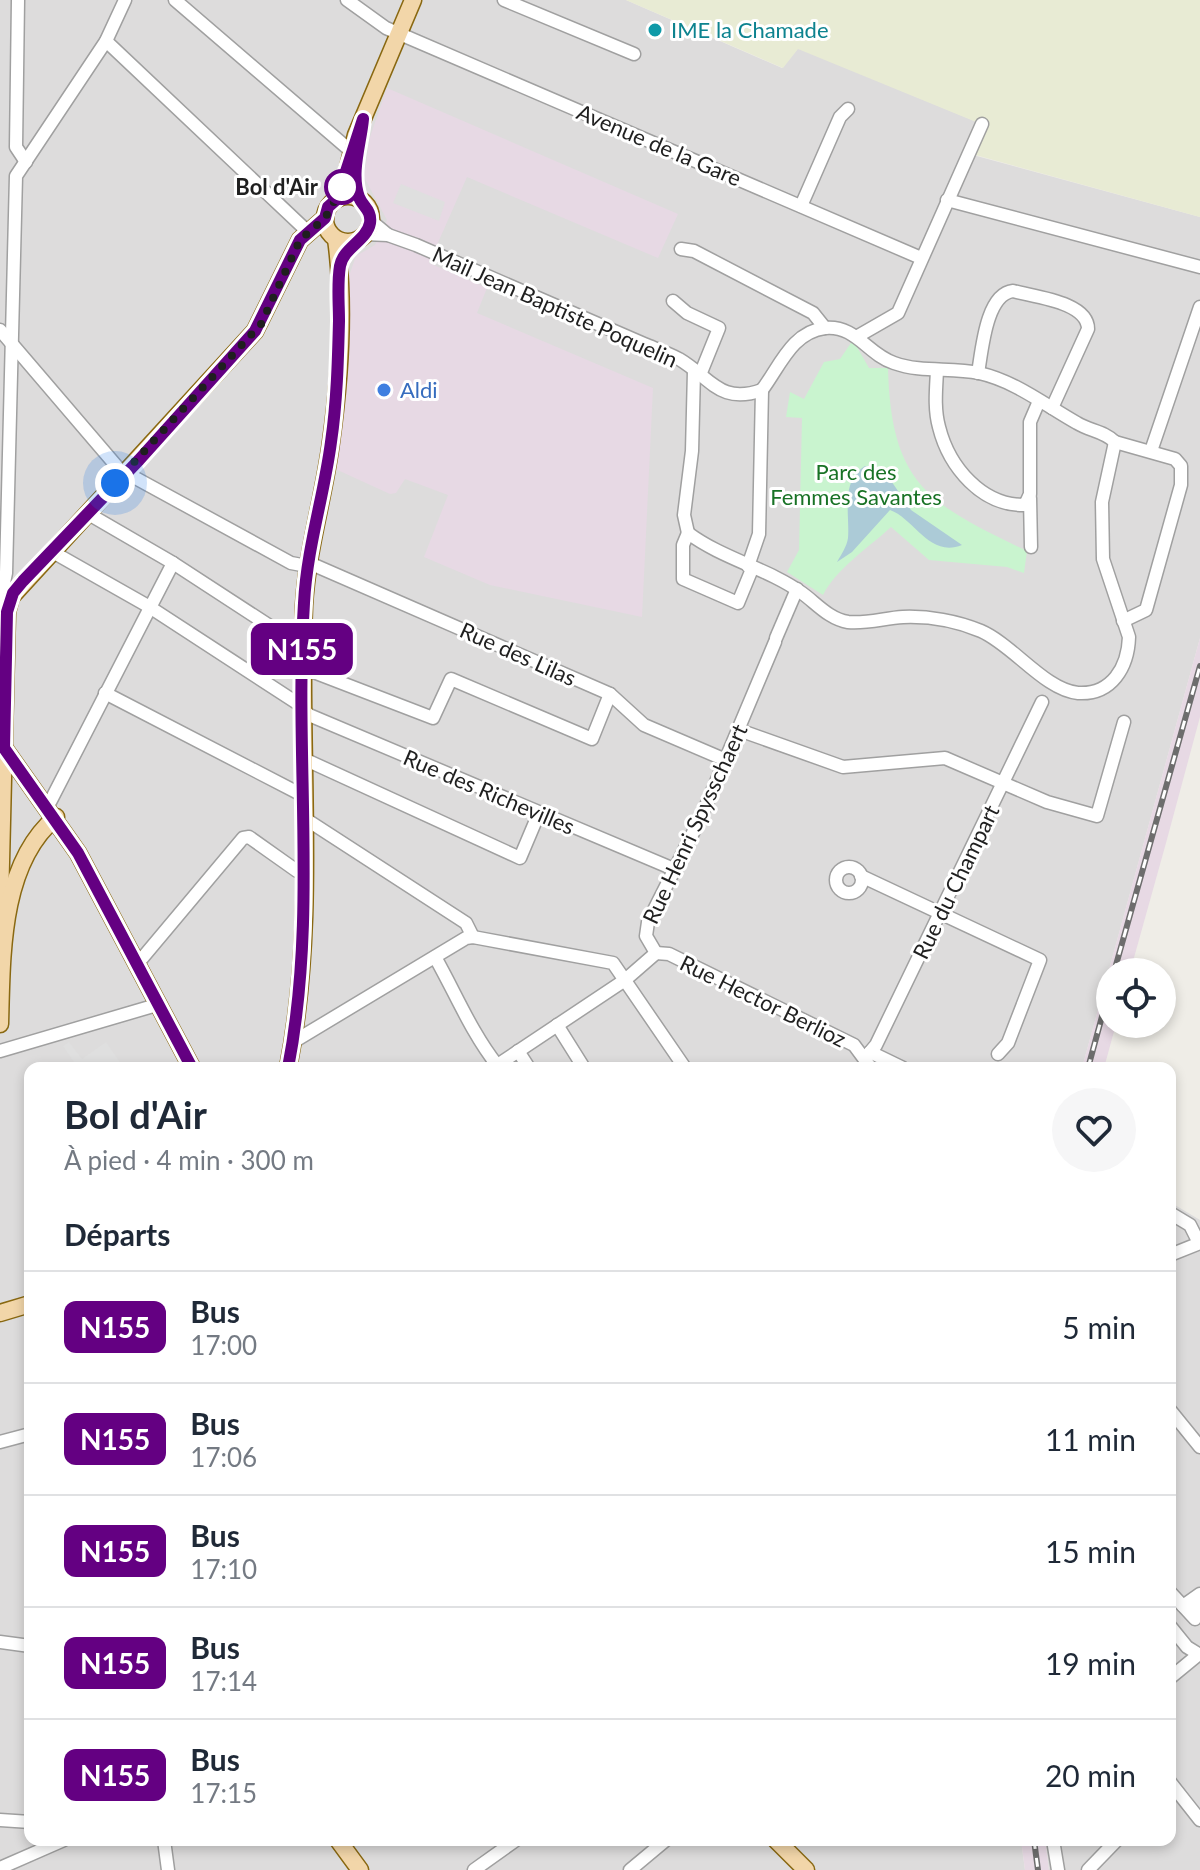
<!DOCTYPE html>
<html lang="fr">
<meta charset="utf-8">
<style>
body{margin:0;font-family:Lato,sans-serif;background:#f6f6f7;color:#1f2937;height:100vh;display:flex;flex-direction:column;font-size:30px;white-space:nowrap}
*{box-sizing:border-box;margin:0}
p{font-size:26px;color:#747a83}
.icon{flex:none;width:44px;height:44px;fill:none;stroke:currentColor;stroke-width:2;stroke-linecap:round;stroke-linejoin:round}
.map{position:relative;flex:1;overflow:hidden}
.panel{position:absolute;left:24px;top:1062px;width:1152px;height:784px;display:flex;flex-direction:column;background:#fff;border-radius:16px;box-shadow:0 4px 12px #0003}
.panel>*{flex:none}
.badge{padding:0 16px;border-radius:12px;font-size:28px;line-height:52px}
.buttons{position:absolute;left:1096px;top:958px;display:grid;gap:16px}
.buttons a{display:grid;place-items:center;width:80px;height:80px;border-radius:50%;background:#fff;box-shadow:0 4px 12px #0003;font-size:40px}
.you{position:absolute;width:40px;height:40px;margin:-20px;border:6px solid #fff;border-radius:50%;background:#1a73e8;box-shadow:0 0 0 12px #1a73e833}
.map>.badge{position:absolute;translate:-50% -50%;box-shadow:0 0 0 4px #fff}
h2{padding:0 40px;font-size:30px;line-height:72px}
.round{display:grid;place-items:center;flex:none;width:84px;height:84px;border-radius:42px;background:#f6f6f7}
.headline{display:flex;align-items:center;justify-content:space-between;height:136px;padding:0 40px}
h1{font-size:38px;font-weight:700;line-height:60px}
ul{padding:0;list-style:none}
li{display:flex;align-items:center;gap:24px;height:112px;padding:0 40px;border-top:2px solid #e0e1e3}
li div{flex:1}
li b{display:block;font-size:30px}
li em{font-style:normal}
li .badge{min-width:88px;font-weight:700;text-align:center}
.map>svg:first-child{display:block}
.residential{fill:#dddcdc}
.industrial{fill:#e7d9e4}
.farmland{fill:#e8ebd4}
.park{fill:#c9f4cf}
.parking{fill:#dfdfdf}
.water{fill:#accbd7}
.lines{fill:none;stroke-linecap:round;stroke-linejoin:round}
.minor-casing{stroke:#a0a0a0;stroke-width:15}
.major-casing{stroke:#896811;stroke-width:19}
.minor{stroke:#fff;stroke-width:12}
.major{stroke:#f2d6a9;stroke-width:16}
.rail-casing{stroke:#6d6d6d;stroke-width:6}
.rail{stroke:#fff;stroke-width:3;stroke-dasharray:9;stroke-linecap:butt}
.line-casing{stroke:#fff;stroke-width:18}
.line{stroke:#640082;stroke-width:12}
.walk{stroke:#1f1f1f;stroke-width:8;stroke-dasharray:0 14.4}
.culture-dot{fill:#0f9aa8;stroke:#fff;stroke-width:3}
.stop-dot{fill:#fff;stroke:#640082;stroke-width:4}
.shop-dot{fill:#3f7fe0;stroke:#fff;stroke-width:3}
.labels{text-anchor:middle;stroke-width:6;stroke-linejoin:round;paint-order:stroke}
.culture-label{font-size:22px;fill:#0d838f;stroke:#fff;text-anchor:start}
.street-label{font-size:22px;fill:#1f1f1f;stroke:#fff}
.stop-label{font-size:22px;font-weight:bold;fill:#1f1f1f;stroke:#fff;text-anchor:end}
.shop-label{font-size:22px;fill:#366cbe;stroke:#fff;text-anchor:start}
.park-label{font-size:22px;fill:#187225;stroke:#fff}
</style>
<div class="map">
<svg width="1200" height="1870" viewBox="0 0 1200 1870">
<rect width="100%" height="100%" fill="#efede7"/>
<g class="residential">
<polygon points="0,0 626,0 782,68 798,48 982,124 973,155 1200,217 1200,638 1082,1068 30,1068 30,1840 1021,1840 1025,1870 0,1870"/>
<polygon points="1170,1202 1200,1220 1200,1870 1049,1870 1045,1840 1170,1840"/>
</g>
<g class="industrial">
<polygon points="387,88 678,214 658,258 467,177 429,263 487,288 477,313 653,388 642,617 490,585 424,557 448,495 405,479 396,493 390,494 331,467 346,379 349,276 356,256 375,245 387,220 364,177 370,137"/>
<polygon points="1200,638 1200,717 1166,843 1130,972 1110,972 1110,1024 1116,1024 1104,1068 1082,1068"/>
<polygon points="1021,1840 1045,1840 1049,1870 1025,1870"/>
</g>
<polygon class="farmland" points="626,0 1200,0 1200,217 972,154 981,124 798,49 783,68"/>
<path class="park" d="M853,340L869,368H888C891,485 929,504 1027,551L1024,573L1007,567L929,560L891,527C867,549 837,568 823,595L787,572L799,550L802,418L786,417L790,392L804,399L824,362L840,359Z"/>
<g class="parking">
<polygon points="401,184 445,202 439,221 393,203"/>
<polygon points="69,1042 82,1059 106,1042 124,1068 78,1068 63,1046"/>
</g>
<path class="water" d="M865,466L883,469L911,510L962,545C929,558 915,519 890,510L852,552L837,562C841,555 847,546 848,538C850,515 840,481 865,466Z"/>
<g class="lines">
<defs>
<g id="minor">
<polyline points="18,0 16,147 26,162"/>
<polyline points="175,0 352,152"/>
<polyline points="347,0 386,28 921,258"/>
<polyline points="504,0 634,54"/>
<polyline points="106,41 307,231"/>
<polyline points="947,200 1200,267"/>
<polyline points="801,206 840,117 848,109"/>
<polyline points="370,220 388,235"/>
<path d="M364,234L388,235L416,245L644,344C656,349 668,353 679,359C711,378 720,405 762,390"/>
<polyline points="681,249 694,251 813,313 825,328"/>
<polyline points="673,301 687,313 719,328 700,375"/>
<polyline points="0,330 119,469 291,563 307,566"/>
<polyline points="858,336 898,313 982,124"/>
<path d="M937,371C936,390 934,409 939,427C949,467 982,506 1025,505L1030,494V422L1039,401"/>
<path d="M978,373C982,350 986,294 1013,291C1035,297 1088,302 1088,329L1052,408"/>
<path d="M762,390C780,366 792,332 825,328C856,325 867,354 894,363C922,373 951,367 979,373C1015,381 1045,405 1077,423C1090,431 1104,431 1115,442"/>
<polyline points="1115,442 1175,459 1181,466 1181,485 1146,610 1123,621"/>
<polyline points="1151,451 1200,307"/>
<polyline points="1030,498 1031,547"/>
<polyline points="87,513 173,563 302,647"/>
<path d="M688,533C723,559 767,568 802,593C816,603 829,619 848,622C866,624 885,618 903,617C928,616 957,621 981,631C1013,645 1045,690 1078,693C1112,695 1128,667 1129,637L1103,559L1102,502L1115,442"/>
<polyline points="688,533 684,515 692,451 694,371"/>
<polyline points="688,533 683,545 683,579 738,603 752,569"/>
<polyline points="51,551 148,606 297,703 309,715 676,870"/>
<polyline points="307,562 610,694 644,725 721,758"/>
<polyline points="748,566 759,534 762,390"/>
<polyline points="0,602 6,573 16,176 106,41 125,0"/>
<polyline points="776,638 797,589"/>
<polyline points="303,668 433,718 451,679 592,739 610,694"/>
<polyline points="105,693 304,796"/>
<polyline points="739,730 843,767 945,758 1047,802 1097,816 1124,722"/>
<polyline points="304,759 520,858 539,813"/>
<polyline points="48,806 173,563"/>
<polyline points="304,818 466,923 473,937"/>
<circle cx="849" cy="880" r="13"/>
<polyline points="861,876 1040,960 1008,1043 998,1054"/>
<polyline points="473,937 613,963 685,1068"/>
<polyline points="656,953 646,936 648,922 703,813 775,642"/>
<polyline points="656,953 669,954 854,1045 871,1068"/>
<path d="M435,957C456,994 471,1032 497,1065"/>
<polyline points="139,962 243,838 249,837 297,871 305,870"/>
<polyline points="557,1025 584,1068"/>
<polyline points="293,1042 466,938 473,937"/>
<polyline points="0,1051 160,1004"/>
<polyline points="518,1051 529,1068"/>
<polyline points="870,1052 903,1068"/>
<polyline points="865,1058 876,1045 1042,702"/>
<polyline points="493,1068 625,980 656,953"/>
<polyline points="1170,1213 1190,1225 1199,1243"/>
<polyline points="1170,1255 1200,1243"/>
<polyline points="1170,1410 1200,1447"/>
<polyline points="0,1442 30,1434"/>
<polyline points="1170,1592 1183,1606"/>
<polyline points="1200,1594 1183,1606 1195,1619 1200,1602"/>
<polyline points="1170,1626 1187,1647 1200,1655"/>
<polyline points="0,1642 30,1646"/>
<polyline points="1170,1678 1199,1654"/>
<polyline points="1170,1782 1200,1820"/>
<polyline points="0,1820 30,1822"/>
<polyline points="164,1840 168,1870"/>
<polyline points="1053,1840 1058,1870"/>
<polyline points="0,1868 64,1840"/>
<polyline points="474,1870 516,1840"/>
<polyline points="630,1870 666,1840"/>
<polyline points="1088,1870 1117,1840"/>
</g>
<g id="major">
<circle cx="348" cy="219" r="23"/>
<polyline points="337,199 345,180 356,135 413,0"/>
<polyline points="4,748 78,853 192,1068"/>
<polyline points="0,904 7,612 11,597 255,331 300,240 325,218"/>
<path d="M0,1024C2,955 0,864 56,817"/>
<path d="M288,1068C318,916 298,759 304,606C307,550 324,497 331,442C340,377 345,304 336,239"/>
<polyline points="0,1313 30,1304"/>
<polyline points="338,1840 360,1870"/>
<polyline points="776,1840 806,1870"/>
</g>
</defs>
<use href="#minor" class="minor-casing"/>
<use href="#major" class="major-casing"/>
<use href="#minor" class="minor"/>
<use href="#major" class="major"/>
<defs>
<g id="rail">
<polyline points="1114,972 1200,666"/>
<polyline points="1088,1068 1110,987"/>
<polyline points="1034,1840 1038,1870"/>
</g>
</defs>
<use href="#rail" class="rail-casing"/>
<use href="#rail" class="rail"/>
</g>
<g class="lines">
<defs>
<path id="line" d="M192,1068L78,853L4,748L7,612L13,593L23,581L139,460L255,331L300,240L325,218L328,207L337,199L363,119C361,143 350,173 359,197C362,206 372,210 370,223C367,240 343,248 340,266C337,284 339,303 339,321C338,361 337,401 331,442C324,496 307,547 304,603C294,757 318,914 288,1068"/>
</defs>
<use href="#line" class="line-casing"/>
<use href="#line" class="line"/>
<polyline class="walk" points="115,483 261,324 300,240 325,218 342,187"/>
</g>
<circle class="culture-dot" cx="655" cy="30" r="8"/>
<circle class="stop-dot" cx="342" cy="187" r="16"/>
<circle class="shop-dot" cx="384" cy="390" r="8"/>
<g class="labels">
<g class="culture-label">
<text x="671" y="38">IME la Chamade</text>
</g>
<g class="street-label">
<text transform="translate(659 145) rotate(23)" y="8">Avenue de la Gare</text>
<text transform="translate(555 307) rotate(24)" y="8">Mail Jean Baptiste Poquelin</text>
<text transform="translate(518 654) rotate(24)" y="8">Rue des Lilas</text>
<text transform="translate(489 792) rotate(23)" y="8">Rue des Richevilles</text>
<text transform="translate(695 824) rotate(-65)" y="8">Rue Henri Spysschaert</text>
<text transform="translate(956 882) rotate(-64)" y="8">Rue du Champart</text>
<text transform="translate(763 1001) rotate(26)" y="8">Rue Hector Berlioz</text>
</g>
<g class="stop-label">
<text x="318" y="195">Bol d'Air</text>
</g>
<g class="shop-label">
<text x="400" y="398">Aldi</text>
</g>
<g class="park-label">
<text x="856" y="480">Parc des<tspan x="856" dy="25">Femmes Savantes</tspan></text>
</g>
</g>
</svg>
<div class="buttons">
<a><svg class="icon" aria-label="locate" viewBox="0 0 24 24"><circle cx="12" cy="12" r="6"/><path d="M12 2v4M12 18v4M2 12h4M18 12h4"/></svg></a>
</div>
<div class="you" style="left:115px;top:483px"></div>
<b class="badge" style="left:302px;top:649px;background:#640082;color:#fff">N155</b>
<section class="panel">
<div class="headline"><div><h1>Bol d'Air</h1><p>À pied · 4 min · 300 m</p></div><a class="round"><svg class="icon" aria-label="heart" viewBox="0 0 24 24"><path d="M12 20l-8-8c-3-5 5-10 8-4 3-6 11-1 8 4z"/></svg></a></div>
<h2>Départs</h2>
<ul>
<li><span class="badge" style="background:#640082;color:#fff">N155</span><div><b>Bus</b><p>17:00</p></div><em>5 min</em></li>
<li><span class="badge" style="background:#640082;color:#fff">N155</span><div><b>Bus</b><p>17:06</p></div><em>11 min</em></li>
<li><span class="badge" style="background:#640082;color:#fff">N155</span><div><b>Bus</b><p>17:10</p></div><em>15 min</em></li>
<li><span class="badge" style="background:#640082;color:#fff">N155</span><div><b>Bus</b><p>17:14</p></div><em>19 min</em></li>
<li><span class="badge" style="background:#640082;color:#fff">N155</span><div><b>Bus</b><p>17:15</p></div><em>20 min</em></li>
</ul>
</section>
</div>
